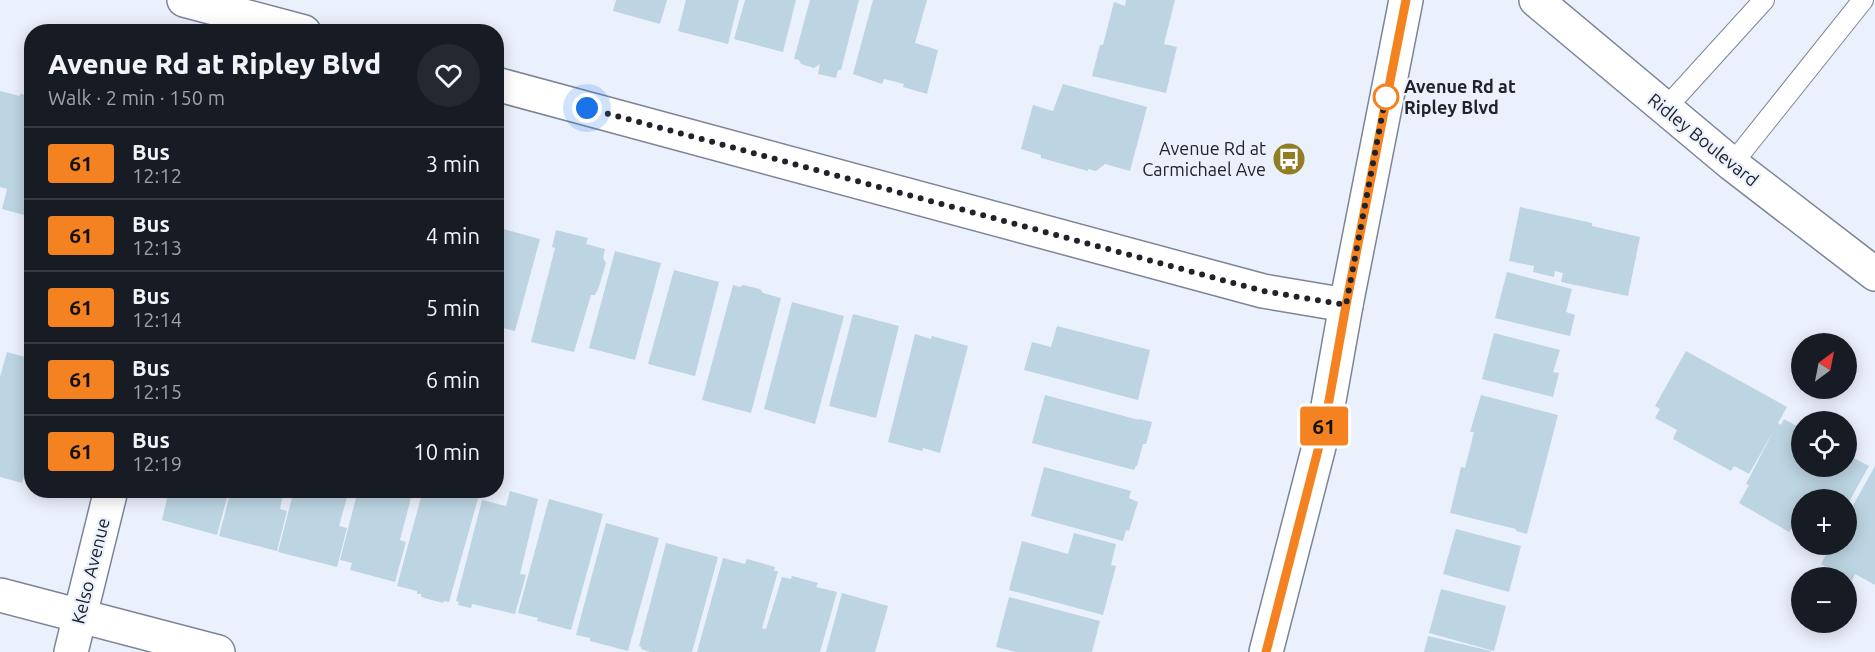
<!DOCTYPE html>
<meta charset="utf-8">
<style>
body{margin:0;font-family:Ubuntu,sans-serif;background:#242831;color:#f1f3f6;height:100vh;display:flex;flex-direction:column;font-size:22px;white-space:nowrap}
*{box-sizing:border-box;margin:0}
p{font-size:20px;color:#9ea1a6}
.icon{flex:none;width:33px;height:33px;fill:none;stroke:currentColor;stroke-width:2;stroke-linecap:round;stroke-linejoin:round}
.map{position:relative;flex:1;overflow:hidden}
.drawer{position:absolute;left:24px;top:24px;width:480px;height:474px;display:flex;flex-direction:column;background:#171b24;border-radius:24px;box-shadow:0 3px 15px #0003}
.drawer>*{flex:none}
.badge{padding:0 12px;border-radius:4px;font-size:21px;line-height:39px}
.needle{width:39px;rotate:32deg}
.controls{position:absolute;left:1791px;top:333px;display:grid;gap:12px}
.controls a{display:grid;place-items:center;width:66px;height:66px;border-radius:50%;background:#171b24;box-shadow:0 3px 15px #0003;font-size:30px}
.you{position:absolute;width:30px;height:30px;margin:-15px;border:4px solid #fff;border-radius:50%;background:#1a73e8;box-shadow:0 0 0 9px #1a73e833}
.map>.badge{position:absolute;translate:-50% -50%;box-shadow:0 0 0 3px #fff}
.round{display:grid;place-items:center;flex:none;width:63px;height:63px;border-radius:32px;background:#242831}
.head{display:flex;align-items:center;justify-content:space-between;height:102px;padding:0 24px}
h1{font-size:28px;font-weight:800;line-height:45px}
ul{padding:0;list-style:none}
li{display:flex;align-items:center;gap:18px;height:72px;padding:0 24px;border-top:2px solid #363941}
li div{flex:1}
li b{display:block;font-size:22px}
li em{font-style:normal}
li .badge{min-width:66px;font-weight:700;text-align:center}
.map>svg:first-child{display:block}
.building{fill:#bdd4e2}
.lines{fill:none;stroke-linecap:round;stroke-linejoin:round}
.lane-casing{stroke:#7d8498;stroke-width:22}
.street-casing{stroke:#7d8498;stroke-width:36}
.secondary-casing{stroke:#7d8498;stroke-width:36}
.lane{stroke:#fff;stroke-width:20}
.street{stroke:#fff;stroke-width:33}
.secondary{stroke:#fff;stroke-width:33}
.line-casing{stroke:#fff;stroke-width:14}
.line{stroke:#f58220;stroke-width:9}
.walk{stroke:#20232a;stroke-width:6;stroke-dasharray:0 10.8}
.stop-dot{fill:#fff;stroke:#f58220;stroke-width:3}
.labels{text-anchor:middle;stroke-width:4.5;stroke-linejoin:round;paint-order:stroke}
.stop-label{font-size:18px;font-weight:bold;fill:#20232a;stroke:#ebf0fd;text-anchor:start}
.street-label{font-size:18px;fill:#20232a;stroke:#ebf0fd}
.poi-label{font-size:18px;fill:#20232a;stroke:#ebf0fd;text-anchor:end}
</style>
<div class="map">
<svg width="1875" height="652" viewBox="0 0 1875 652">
<rect width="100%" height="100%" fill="#ebf0fd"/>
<g class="building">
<polygon points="616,0 667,0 660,24 613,11"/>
<polygon points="686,0 739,0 728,44 678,31"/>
<polygon points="745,0 796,0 783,52 734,39"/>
<polygon points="810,0 859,0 841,70 838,70 836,78 818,74 820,64 814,68 801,64 799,60 794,59"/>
<polygon points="873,0 927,0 915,43 938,50 927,94 903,87 904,84 884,79 882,84 853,74"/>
<polygon points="1126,0 1175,0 1164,44 1177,47 1166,93 1092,76 1100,45 1103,45 1114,2 1125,6"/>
<polygon points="1063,84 1147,107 1130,171 1105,164 1096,171 1088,169 1088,171 1041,158 1041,155 1021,149 1033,105 1053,111"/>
<polygon points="0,91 20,96 20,94 32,96 32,206 28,216 2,209 7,189 0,187"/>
<polygon points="1520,207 1592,223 1592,226 1640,237 1628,296 1561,282 1563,273 1555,271 1554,277 1533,272 1534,266 1509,261"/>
<polygon points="496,227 540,239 515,331 496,326"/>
<polygon points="556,230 588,238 586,244 605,249 603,258 606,263 599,287 595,295 591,295 574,352 531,342 555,248 552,247"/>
<polygon points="615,251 661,263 635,360 589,348"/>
<polygon points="674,270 719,282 695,376 648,364"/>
<polygon points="1507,272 1572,289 1566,312 1575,315 1570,336 1495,318"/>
<polygon points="733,285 740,287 743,285 760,289 763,293 781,298 751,413 702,400"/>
<polygon points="792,302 844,316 815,424 764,409"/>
<polygon points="853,314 899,326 876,418 829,406"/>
<polygon points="1057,326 1150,350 1138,400 1024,370 1032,342 1051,347"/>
<polygon points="1494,333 1560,350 1553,372 1559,373 1553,397 1482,379"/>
<polygon points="915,334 931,339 932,336 968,346 940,453 923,448 922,451 888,442"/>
<polygon points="1686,351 1787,407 1778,423 1781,425 1784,419 1802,429 1802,466 1846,466 1846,454 1869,466 1846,507 1846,500 1835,500 1823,493 1820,500 1809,497 1807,500 1802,500 1802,510 1789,532 1739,503 1749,485 1746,484 1774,430 1749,474 1734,466 1731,471 1673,439 1677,430 1655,418 1660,409 1655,406"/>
<polygon points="7,352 32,359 32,450 22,483 0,477 0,377"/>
<polygon points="1045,395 1139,420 1139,419 1152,422 1146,444 1143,444 1137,466 1136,466 1134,470 1032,443"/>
<polygon points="1481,395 1558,415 1527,534 1516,531 1516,529 1450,513 1461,467 1465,468 1474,432 1470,432"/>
<polygon points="1875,466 1875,585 1855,574 1852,581 1821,564 1832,544 1846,544 1846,518"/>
<polygon points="1044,467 1131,491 1129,498 1138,502 1129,531 1126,530 1123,541 1031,516"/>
<polygon points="169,490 229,490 217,535 162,520"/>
<polygon points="231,490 284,490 280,509 287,511 277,551 219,536"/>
<polygon points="294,490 349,490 339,526 347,528 337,567 278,552"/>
<polygon points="358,490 413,490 400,540 406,542 395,582 350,570 352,563 340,560"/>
<polygon points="423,490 462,490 479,495 449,602 444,601 443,603 421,597 421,594 417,594 417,591 397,586"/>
<polygon points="510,491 538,499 520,574 526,575 515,614 472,604 471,608 458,605 459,602 456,601 482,500 506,506"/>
<polygon points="549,499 603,514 571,630 537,621 538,618 518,613"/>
<polygon points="606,523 659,538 628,651 590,641 590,638 576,635"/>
<polygon points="1456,529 1521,546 1509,592 1443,574"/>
<polygon points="1074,533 1116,544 1111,565 1116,566 1103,615 1009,590 1022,541 1068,554"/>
<polygon points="666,543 718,557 692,652 650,652 641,649 641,647 639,646"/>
<polygon points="723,558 745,564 747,559 775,567 774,571 778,571 762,628 766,629 763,639 782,577 791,579 792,576 818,583 816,587 837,592 820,652 697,652"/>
<polygon points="1441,589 1506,606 1494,651 1429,633"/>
<polygon points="842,593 888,606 875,652 826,652"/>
<polygon points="1009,597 1100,621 1092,652 1016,652 996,647"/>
<polygon points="1428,636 1491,651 1491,652 1424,652"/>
</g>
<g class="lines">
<defs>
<g id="lane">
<polyline points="1665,109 1764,0"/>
<polyline points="1732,164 1863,0"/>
</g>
<g id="street">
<polyline points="184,0 304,32"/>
<polyline points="1536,0 1732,164 1875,274"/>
<polyline points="496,84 1263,291 1346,305"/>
<polyline points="0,595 218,652"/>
<polyline points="71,652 111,490"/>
</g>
<polyline id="secondary" points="1266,652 1325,423 1346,305 1406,0"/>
</defs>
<use href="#lane" class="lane-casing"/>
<use href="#street" class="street-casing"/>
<use href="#secondary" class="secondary-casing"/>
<use href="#lane" class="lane"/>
<use href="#street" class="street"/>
<use href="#secondary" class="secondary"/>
</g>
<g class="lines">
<defs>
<polyline id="line" points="1266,652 1325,423 1346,305 1406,0"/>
</defs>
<use href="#line" class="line-casing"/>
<use href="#line" class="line"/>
<polyline class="walk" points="587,108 1263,291 1346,305 1386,95 1386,97"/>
</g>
<defs>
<symbol id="bus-disc" viewBox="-11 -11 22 22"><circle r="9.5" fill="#907d24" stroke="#ebf0fd"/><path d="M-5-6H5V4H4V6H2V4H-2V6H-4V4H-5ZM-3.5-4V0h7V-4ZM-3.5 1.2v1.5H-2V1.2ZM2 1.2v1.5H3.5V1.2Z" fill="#fff"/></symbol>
</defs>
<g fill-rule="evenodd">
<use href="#bus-disc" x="1270" y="140" width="38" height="38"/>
</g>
<circle class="stop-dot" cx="1386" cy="97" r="12"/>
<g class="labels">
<g class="stop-label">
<text x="1404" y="93">Avenue Rd at<tspan x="1404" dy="21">Ripley Blvd</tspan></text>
</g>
<g class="street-label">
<text transform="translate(1703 140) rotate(39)" y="6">Ridley Boulevard</text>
<text transform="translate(91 571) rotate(-76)" y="6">Kelso Avenue</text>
</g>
<g class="poi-label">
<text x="1266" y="155">Avenue Rd at<tspan x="1266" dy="21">Carmichael Ave</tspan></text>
</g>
</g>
</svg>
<div class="controls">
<a><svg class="needle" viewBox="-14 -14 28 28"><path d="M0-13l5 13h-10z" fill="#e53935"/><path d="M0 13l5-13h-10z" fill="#9ea1a6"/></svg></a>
<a><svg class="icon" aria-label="locate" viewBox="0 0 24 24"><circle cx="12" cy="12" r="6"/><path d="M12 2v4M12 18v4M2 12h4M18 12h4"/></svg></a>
<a>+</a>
<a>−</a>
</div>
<div class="you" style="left:587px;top:108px"></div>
<b class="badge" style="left:1324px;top:426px;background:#f58220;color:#111">61</b>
<section class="drawer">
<div class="head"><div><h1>Avenue Rd at Ripley Blvd</h1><p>Walk · 2 min · 150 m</p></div><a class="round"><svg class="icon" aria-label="heart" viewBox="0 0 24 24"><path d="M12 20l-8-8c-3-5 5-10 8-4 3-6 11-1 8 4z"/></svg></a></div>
<ul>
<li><span class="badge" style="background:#f58220;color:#111">61</span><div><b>Bus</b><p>12:12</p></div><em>3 min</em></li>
<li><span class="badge" style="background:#f58220;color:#111">61</span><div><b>Bus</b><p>12:13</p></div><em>4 min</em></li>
<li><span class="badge" style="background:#f58220;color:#111">61</span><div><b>Bus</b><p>12:14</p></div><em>5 min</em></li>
<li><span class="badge" style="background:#f58220;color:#111">61</span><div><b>Bus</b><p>12:15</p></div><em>6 min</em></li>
<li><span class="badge" style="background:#f58220;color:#111">61</span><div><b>Bus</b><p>12:19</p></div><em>10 min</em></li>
</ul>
</section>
</div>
